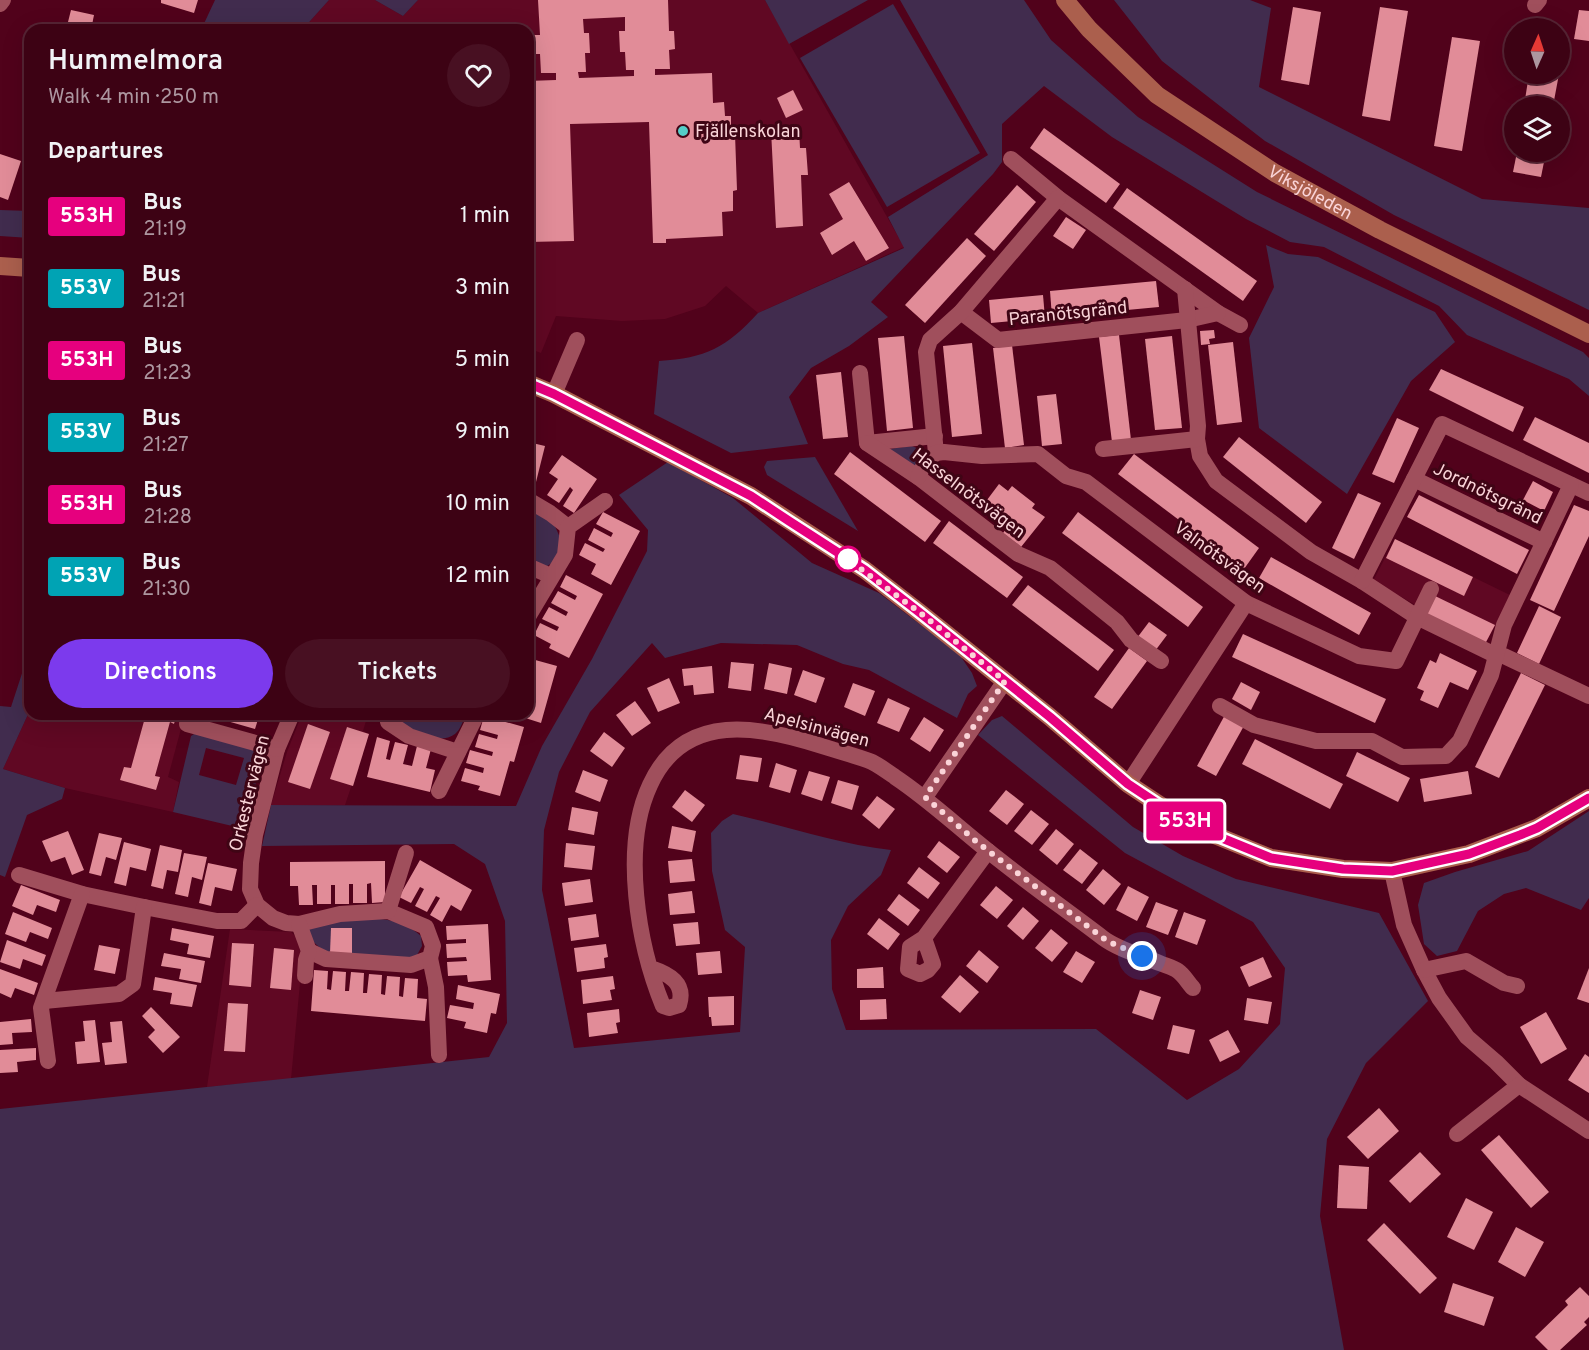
<!DOCTYPE html>
<meta charset="utf-8">
<style>
body{margin:0;font-family:Overpass,sans-serif;background:#481022;color:#f1f3f6;height:100vh;display:flex;flex-direction:column;font-size:22px;white-space:nowrap}
*{box-sizing:border-box;margin:0}
p{font-size:20px;color:#ad97a0}
.icon{flex:none;width:33px;height:33px;fill:none;stroke:currentColor;stroke-width:2;stroke-linecap:round;stroke-linejoin:round}
.map{position:relative;flex:1;overflow:hidden}
.side{position:absolute;left:24px;top:24px;width:510px;height:696px;display:flex;flex-direction:column;background:#3d0214;border-radius:18px;box-shadow:0 6px 24px #0002,0 0 0 2px #562434}
.side>*{flex:none}
.badge{padding:0 12px;border-radius:4px;font-size:21px;line-height:39px}
.needle{width:39px;rotate:3deg}
.controls{position:absolute;left:1504px;top:18px;display:grid;gap:12px}
.controls a{display:grid;place-items:center;width:66px;height:66px;border-radius:50%;background:#3d0214;box-shadow:0 6px 24px #0002,0 0 0 2px #562434;font-size:30px}
.you{position:absolute;width:30px;height:30px;margin:-15px;border:4px solid #fff;border-radius:50%;background:#1a73e8;box-shadow:0 0 0 9px #1a73e833}
.map>.badge{position:absolute;translate:-50% -50%;box-shadow:0 0 0 3px #fff}
h2{padding:0 24px;font-size:22px;line-height:54px}
.round{display:grid;place-items:center;flex:none;width:63px;height:63px;border-radius:32px;background:#481022}
.overview{display:flex;align-items:center;justify-content:space-between;height:102px;padding:0 24px}
h1{font-size:28px;font-weight:600;line-height:45px}
.cta{display:flex;gap:12px;margin-top:auto;padding:12px 24px}
.cta a{flex:1;height:69px;border-radius:36px;background:#7c3aed;color:#fff;font-size:24px;font-weight:600;line-height:69px;text-align:center}
.cta a+a{background:#481022;color:#f1f3f6}
ul{padding:0;list-style:none}
li{display:flex;align-items:center;gap:18px;height:72px;padding:0 24px}
li div{flex:1}
li b{display:block;font-size:22px}
li em{font-style:normal}
li .badge{min-width:66px;font-weight:700;text-align:center}
.map>svg:first-child{display:block}
.built{fill:#600823}
.green{fill:#412c4e;fill-rule:evenodd}
.building{fill:#e18c98;fill-rule:evenodd}
.lines{fill:none;stroke-linecap:round;stroke-linejoin:round}
.street{stroke:#a04f5c;stroke-width:16}
.secondary{stroke:#ab5f4d;stroke-width:18}
.line-casing{stroke:#fff;stroke-width:14}
.line{stroke:#e6007e;stroke-width:9}
.walk{stroke:#fad4d8;stroke-width:6;stroke-dasharray:0 10.8}
.poi-dot{fill:#54cdc8;stroke:#3f0515;stroke-width:2}
.stop-dot{fill:#fff;stroke:#e6007e;stroke-width:3}
.labels{text-anchor:middle;stroke-width:6;stroke-linejoin:round;paint-order:stroke}
.poi-label{font-size:18px;fill:#fad4d8;stroke:#3f0515;text-anchor:start}
.street-label{font-size:18px;fill:#fad4d8;stroke:#3f0515}
</style>
<div class="map">
<svg width="1589" height="1350" viewBox="0 0 1589 1350">
<rect width="100%" height="100%" fill="#51021b"/>
<g class="built">
<polygon points="329,0 375,0 403,16 418,0 765,0 904,247 758,313 726,286 705,306 665,319 622,321 556,316 541,353 528,348 528,30 302,30"/>
<polygon points="1395,539 1512,596 1485,644 1373,581"/>
<polygon points="30,710 30,714 140,714 146,716 131,768 124,767 121,780 156,790 160,777 155,776 170,722 175,724 177,714 185,714 168,777 179,782 173,812 65,788 3,769"/>
<polygon points="302,714 368,714 363,731 369,734 345,805 271,805 287,752"/>
<polygon points="230,929 291,932 299,940 303,951 291,1079 207,1087"/>
</g>
<g class="green">
<polygon points="215,0 329,0 302,30 201,30"/>
<polygon points="375,0 418,0 403,16"/>
<polygon points="765,0 868,0 789,44"/>
<path d="M900,0H1024L1051,40L1138,117L1257,192L1583,352L1589,358V396L1569,379L1467,335L1439,306L1324,247L1290,242L1246,219L1112,137L1044,86L1002,124V162L993,174L871,302L888,317L849,346L811,368L789,397L808,444L731,453L654,414L659,361C706,358 726,348 758,313L904,248L888,217L988,155Z"/>
<polygon points="1114,0 1250,0 1271,8 1259,87 1482,199 1589,208 1589,310 1394,215 1265,141 1162,61"/>
<polygon points="893,4 980,153 887,207 800,58"/>
<polygon points="0,210 30,211 30,238 0,236"/>
<polygon points="1266,245 1288,254 1318,257 1435,312 1455,342 1411,381 1347,494 1259,428 1249,338 1274,287"/>
<polygon points="912,446 921,450 924,456 914,470 889,449"/>
<polygon points="815,457 858,531 767,475 764,467 767,461"/>
<path d="M668,462L733,498L812,563L879,593L959,654L972,673L977,686L968,694L957,718L869,670L843,664L797,645L721,643L665,658L652,643L590,712L559,772L544,830L542,890L574,1048L740,1032L745,947L725,930L712,871L711,833L722,821L733,814C786,826 837,844 891,850L881,875L848,906L831,940L832,989L846,1030L1096,1029L1187,1100L1239,1069L1280,1024L1285,968L1253,922L1125,853L978,735L992,720L1002,716L1133,827L1183,856L1236,879L1379,913L1428,1001L1366,1063L1327,1139L1320,1216L1344,1350H0V1109L489,1057L507,1023L505,921L485,864L454,844L262,846L271,805L516,806L542,746L592,659L647,551L648,530L619,495Z"/>
<polygon points="528,507 554,524 562,542 556,560 546,567 528,561"/>
<polygon points="30,649 30,710 3,769 65,788 62,799 27,815 5,877 0,875 0,706 11,707"/>
<path d="M395,714H464L465,717C462,723 460,730 455,734C439,746 414,731 399,724Z"/>
<path d="M199,731L254,746L262,757L245,829L173,812L191,736ZM206,748L244,758L236,785L199,775Z"/>
<polygon points="1589,811 1589,898 1581,910 1526,888 1504,894 1478,911 1457,951 1437,956 1424,944 1418,905 1424,883 1455,872 1528,851"/>
<path d="M343,918C373,919 397,915 421,936L422,946L417,955L402,960L328,955L309,938L305,925Z"/>
</g>
<g class="building">
<polygon points="161,0 198,0 194,13 161,3"/>
<path d="M538,0H668L669,31H674L675,49L669,50L670,69H655V75L712,73L713,103L724,102L725,116H731V134H735L737,190L733,191V211L722,212L723,236L666,239V243H653L649,122L570,124L574,241L528,242V81L556,80V73H541L540,54H534L533,35H540ZM625,17V31H619L620,52H625L626,70H634V76L579,78L578,72H586L585,53H590L589,33H584L583,19Z"/>
<polygon points="1293,7 1321,12 1309,85 1281,80"/>
<polygon points="1380,7 1408,11 1390,121 1362,116"/>
<polygon points="71,10 94,15 91,30 66,30"/>
<polygon points="1579,10 1589,11 1589,41 1574,39"/>
<polygon points="1452,37 1480,41 1462,151 1434,146"/>
<polygon points="1529,74 1559,74 1553,106 1524,106"/>
<polygon points="793,90 803,110 786,118 777,98"/>
<polygon points="1044,128 1120,184 1106,203 1030,148"/>
<polygon points="799,129 800,148 806,148 808,175 801,175 803,226 776,228 771,130"/>
<polygon points="1517,152 1546,152 1541,177 1513,172"/>
<polygon points="0,154 21,161 8,200 0,197"/>
<polygon points="849,182 889,248 866,261 854,241 832,255 820,233 843,219 829,194"/>
<polygon points="1017,185 1036,202 994,251 974,234"/>
<polygon points="1127,188 1257,281 1243,301 1113,208"/>
<polygon points="1066,217 1086,230 1073,249 1053,236"/>
<polygon points="967,238 986,256 925,323 905,305"/>
<polygon points="1156,281 1159,307 1052,317 1050,291"/>
<polygon points="1043,295 1045,318 991,323 989,300"/>
<polygon points="1214,330 1215,338 1209,339 1210,344 1201,345 1200,331"/>
<polygon points="1119,335 1131,440 1112,442 1099,337"/>
<polygon points="904,336 913,428 887,431 878,338"/>
<polygon points="1172,336 1182,428 1155,430 1145,339"/>
<polygon points="1233,342 1242,422 1217,425 1208,345"/>
<polygon points="972,343 982,434 952,437 943,346"/>
<polygon points="1012,345 1024,445 1005,448 993,348"/>
<polygon points="1441,369 1524,407 1513,432 1429,390"/>
<polygon points="841,372 848,437 823,439 816,375"/>
<polygon points="1056,394 1062,444 1042,446 1037,396"/>
<polygon points="1535,417 1589,443 1589,473 1523,440"/>
<polygon points="1397,418 1419,428 1394,483 1372,474"/>
<polygon points="1239,437 1322,502 1306,523 1223,457"/>
<polygon points="528,442 545,446 535,486 528,485"/>
<polygon points="850,452 941,521 925,542 834,474"/>
<polygon points="1134,454 1259,548 1244,569 1118,474"/>
<polygon points="562,455 597,479 574,513 563,506 573,490 570,487 559,503 547,495 558,479 549,473"/>
<polygon points="1533,481 1553,492 1544,511 1523,500"/>
<polygon points="999,484 1008,491 1012,486 1035,504 1032,508 1045,517 1021,547 1003,533 1012,521 987,500"/>
<polygon points="1358,493 1381,503 1354,559 1332,548"/>
<polygon points="1419,495 1529,550 1517,574 1407,517"/>
<polygon points="1574,505 1589,511 1589,536 1554,611 1530,600"/>
<polygon points="603,512 640,531 611,585 591,574 596,564 579,555 585,543 603,552 605,549 588,540 594,528 611,537 613,533 596,524"/>
<polygon points="1078,512 1203,607 1188,627 1062,533"/>
<polygon points="949,521 1023,577 1007,598 933,543"/>
<polygon points="1395,539 1473,577 1464,596 1386,558"/>
<polygon points="1271,557 1371,613 1359,635 1259,578"/>
<polygon points="566,575 603,594 569,658 549,648 551,644 534,635 540,623 557,631 559,627 542,619 549,607 566,616 568,612 551,603 558,591 575,600 577,596 560,587"/>
<polygon points="1028,585 1114,650 1098,671 1012,605"/>
<polygon points="1433,595 1495,625 1485,644 1424,614"/>
<polygon points="1539,606 1561,617 1539,664 1517,653"/>
<polygon points="1149,622 1167,635 1155,651 1137,638"/>
<polygon points="1243,634 1386,699 1375,723 1232,657"/>
<polygon points="1129,648 1147,661 1112,709 1094,697"/>
<polygon points="1440,653 1477,671 1468,690 1450,682 1438,708 1420,700 1424,691 1417,688 1430,660 1436,663"/>
<polygon points="528,658 557,666 541,723 519,716 519,714 528,714 528,677 530,678 531,673 528,673"/>
<polygon points="731,662 754,664 751,691 728,688"/>
<polygon points="769,663 792,668 787,694 764,689"/>
<polygon points="712,666 714,693 694,695 693,685 684,686 682,669"/>
<polygon points="803,670 825,678 816,703 794,695"/>
<polygon points="1521,673 1545,685 1499,778 1475,767"/>
<polygon points="669,678 680,703 658,712 647,688"/>
<polygon points="1241,682 1260,692 1251,710 1232,699"/>
<polygon points="853,683 875,691 865,716 844,707"/>
<polygon points="888,698 910,708 899,732 877,723"/>
<polygon points="635,701 651,723 632,736 616,715"/>
<polygon points="1226,713 1245,724 1216,776 1197,766"/>
<polygon points="146,714 177,714 174,724 170,722 155,776 160,777 156,790 120,780 124,767 131,768"/>
<polygon points="221,714 255,714 259,716 255,729 220,719"/>
<polygon points="484,716 524,727 514,762 510,761 500,796 478,790 480,786 461,781 465,768 483,773 484,768 466,763 470,750 492,756 493,752 475,747 479,734 497,739 498,735 480,730"/>
<polygon points="924,717 944,730 930,752 910,739"/>
<polygon points="308,724 330,732 310,789 288,782"/>
<polygon points="347,727 369,734 353,786 330,779"/>
<polygon points="604,732 625,748 612,767 590,751"/>
<polygon points="377,737 390,741 386,759 390,760 395,742 408,745 403,764 412,766 417,746 431,749 426,768 435,770 430,792 367,777"/>
<polygon points="1255,739 1343,784 1330,809 1242,764"/>
<polygon points="1357,752 1410,778 1398,802 1346,776"/>
<polygon points="740,755 762,758 758,782 736,779"/>
<polygon points="776,763 797,770 790,793 769,787"/>
<polygon points="583,770 608,780 600,802 575,792"/>
<polygon points="809,771 830,777 822,801 801,794"/>
<polygon points="1468,771 1472,794 1424,802 1420,779"/>
<polygon points="838,780 859,786 852,810 831,803"/>
<polygon points="685,790 705,805 692,822 672,807"/>
<polygon points="1006,790 1024,804 1007,825 989,811"/>
<polygon points="877,796 895,809 879,829 862,815"/>
<polygon points="572,807 598,812 594,835 568,830"/>
<polygon points="1031,810 1049,824 1032,845 1014,831"/>
<polygon points="672,826 696,831 692,852 668,848"/>
<polygon points="1056,829 1074,844 1057,865 1039,850"/>
<polygon points="68,831 84,870 72,875 65,857 51,862 42,841"/>
<polygon points="99,833 122,838 116,860 106,857 101,876 89,873"/>
<polygon points="939,841 960,857 947,873 927,857"/>
<polygon points="124,842 151,849 146,871 130,867 126,886 114,883"/>
<polygon points="566,843 595,846 592,870 564,867"/>
<polygon points="160,845 182,850 178,872 167,870 163,889 151,886"/>
<polygon points="1080,849 1098,863 1082,884 1063,870"/>
<polygon points="184,853 207,857 202,880 192,877 188,897 175,894"/>
<polygon points="692,859 695,881 670,883 668,861"/>
<polygon points="420,860 472,890 461,911 451,905 442,922 430,915 440,898 436,896 427,912 415,906 424,889 420,887 411,903 399,897"/>
<polygon points="385,861 385,902 372,903 371,883 367,884 367,903 353,903 353,884 349,884 349,904 335,904 335,885 331,885 331,904 317,904 317,885 312,885 313,905 299,905 298,886 290,886 290,862"/>
<polygon points="208,863 237,869 232,891 215,887 211,906 199,903"/>
<polygon points="919,867 940,883 928,899 907,883"/>
<polygon points="1103,869 1121,884 1104,905 1086,890"/>
<polygon points="590,879 593,902 565,906 562,883"/>
<polygon points="21,885 60,900 56,912 37,905 33,915 12,906"/>
<polygon points="996,886 1013,900 997,919 980,905"/>
<polygon points="1128,886 1149,897 1137,921 1116,910"/>
<polygon points="692,891 695,913 670,915 668,894"/>
<polygon points="899,894 920,910 908,926 887,910"/>
<polygon points="1156,902 1178,910 1168,935 1146,927"/>
<polygon points="1023,907 1039,921 1023,940 1007,926"/>
<polygon points="13,912 52,928 48,939 30,932 26,942 5,934"/>
<polygon points="1184,912 1206,920 1197,945 1175,937"/>
<polygon points="596,914 599,937 571,941 568,918"/>
<polygon points="879,918 900,934 888,950 867,934"/>
<polygon points="698,922 700,944 676,946 673,924"/>
<polygon points="488,924 491,980 468,982 467,975 448,976 447,962 467,961 466,957 447,958 446,944 466,943 466,939 447,940 446,926"/>
<polygon points="172,928 214,936 210,958 187,954 189,944 170,940"/>
<polygon points="331,928 352,928 352,953 330,953"/>
<polygon points="1051,929 1068,943 1052,962 1035,948"/>
<polygon points="7,940 46,955 42,966 23,959 20,969 0,962"/>
<polygon points="232,943 254,944 251,987 229,985"/>
<polygon points="606,944 608,957 604,958 605,968 577,972 574,948"/>
<polygon points="99,945 120,949 115,974 94,970"/>
<polygon points="274,948 294,950 291,990 270,988"/>
<polygon points="979,950 999,967 987,983 966,966"/>
<polygon points="720,951 722,973 698,975 696,953"/>
<polygon points="1076,951 1095,962 1082,983 1063,972"/>
<polygon points="164,953 205,961 201,983 179,979 181,969 161,966"/>
<polygon points="1263,957 1272,977 1249,987 1240,967"/>
<polygon points="883,967 884,988 857,988 857,969"/>
<polygon points="1589,968 1589,1003 1577,999"/>
<polygon points="0,969 38,983 34,995 15,988 11,998 0,993"/>
<polygon points="314,970 328,971 327,989 331,990 333,971 346,972 345,991 349,991 351,972 364,973 363,993 367,993 369,974 382,975 381,994 385,995 387,976 400,977 399,996 403,997 405,978 418,979 417,998 427,999 425,1021 311,1011"/>
<polygon points="960,975 979,992 960,1013 941,997"/>
<polygon points="613,976 615,989 610,990 612,1000 583,1004 581,980"/>
<polygon points="155,977 197,985 192,1007 170,1004 172,993 153,990"/>
<polygon points="458,985 500,994 496,1014 491,1013 487,1033 464,1028 466,1022 447,1018 450,1005 473,1009 474,1003 456,999"/>
<polygon points="1140,990 1161,997 1153,1020 1132,1013"/>
<polygon points="734,996 734,1025 712,1026 711,1017 709,1017 708,997"/>
<polygon points="1247,998 1272,1002 1268,1024 1244,1020"/>
<polygon points="886,999 887,1019 860,1020 860,1000"/>
<polygon points="228,1003 248,1004 245,1052 224,1051"/>
<polygon points="151,1007 180,1037 163,1053 148,1037 155,1030 142,1016"/>
<polygon points="619,1009 620,1022 616,1023 618,1033 589,1037 587,1013"/>
<polygon points="1546,1012 1567,1049 1541,1064 1520,1027"/>
<polygon points="31,1019 32,1032 12,1033 13,1044 0,1045 0,1022"/>
<polygon points="95,1020 100,1062 77,1064 75,1042 85,1041 83,1021"/>
<polygon points="122,1021 127,1063 105,1065 102,1043 112,1042 110,1022"/>
<polygon points="1173,1025 1195,1030 1189,1054 1167,1049"/>
<polygon points="1228,1030 1240,1052 1220,1062 1209,1040"/>
<polygon points="36,1048 36,1060 17,1062 18,1072 0,1073 0,1050"/>
<polygon points="1585,1054 1589,1057 1589,1093 1568,1080"/>
<polygon points="1379,1108 1399,1131 1368,1159 1347,1137"/>
<polygon points="1499,1135 1549,1192 1531,1208 1481,1150"/>
<polygon points="1420,1152 1441,1174 1410,1203 1389,1181"/>
<polygon points="1339,1165 1369,1167 1367,1209 1337,1208"/>
<polygon points="1466,1198 1493,1212 1474,1250 1447,1237"/>
<polygon points="1384,1223 1437,1278 1420,1294 1367,1240"/>
<polygon points="1516,1227 1544,1242 1525,1277 1498,1262"/>
<polygon points="1453,1283 1494,1297 1484,1326 1444,1312"/>
<polygon points="1580,1287 1589,1296 1589,1317 1584,1322 1587,1325 1560,1350 1548,1350 1535,1337 1568,1305 1565,1301"/>
</g>
<g class="lines">
<g class="street">
<polyline points="0,4 3,0"/>
<polyline points="1535,5 1539,0"/>
<polyline points="1011,159 1058,198 1218,313 1240,325"/>
<polyline points="961,312 998,340 1187,320 1218,313"/>
<polyline points="860,373 867,443 935,436"/>
<polyline points="554,394 577,340"/>
<polyline points="1197,439 1200,456 1216,481 1311,552 1362,581 1417,617 1491,653 1504,656 1589,696"/>
<polyline points="867,443 918,477 1018,554 1050,568 1117,622 1131,640 1161,661"/>
<polyline points="1103,449 1197,439 1198,426 1185,289"/>
<polyline points="936,453 926,352 930,340 961,312 1058,198"/>
<polyline points="918,477 926,461 936,453 944,452 982,456 1038,454 1066,476 1086,482 1246,603 1359,656 1396,661 1431,589"/>
<polyline points="1414,479 1544,542"/>
<polyline points="528,500 550,513 568,527"/>
<polyline points="528,566 551,576"/>
<polyline points="1362,581 1442,424 1589,493"/>
<polyline points="528,617 565,555 568,527 605,501"/>
<polyline points="1220,706 1254,725 1316,741 1372,741 1402,757 1446,756 1460,741 1491,675 1504,625 1571,485"/>
<polyline points="292,714 277,749 255,835 251,863 250,889 257,905 273,918 286,923 299,924 340,914 388,911 426,927 433,946 430,958 411,965 326,959 309,951"/>
<polyline points="387,714 388,722 409,736 458,752"/>
<polyline points="187,724 277,749"/>
<polyline points="1128,784 1246,603"/>
<polyline points="439,791 477,714"/>
<polyline points="925,797 1005,681"/>
<polyline points="1392,871 1404,925 1424,970 1439,998 1467,1037 1496,1062 1519,1085 1589,1131"/>
<polyline points="19,875 82,894 144,907 217,921 241,921 257,905"/>
<polyline points="388,911 406,853"/>
<polyline points="299,924 309,951 306,960 305,976"/>
<polyline points="924,938 933,964 928,970 920,974 908,969 910,947 924,938 988,851"/>
<polyline points="430,958 436,987 439,1055"/>
<path d="M651,968C669,974 686,983 679,1005L669,1008L663,1006C638,945 621,847 650,785C684,710 761,726 825,747C840,752 857,756 872,762C880,766 888,772 895,777C925,797 949,819 977,842C1018,876 1061,906 1103,938C1119,950 1143,956 1162,964C1167,966 1174,968 1178,971C1184,975 1188,983 1193,988"/>
<polyline points="1424,970 1466,961 1504,983 1517,986"/>
<polyline points="44,1001 119,994 133,984 144,907"/>
<polyline points="48,1061 41,1008 82,894"/>
<polyline points="1457,1134 1519,1085"/>
</g>
<g class="secondary">
<path id="s1" d="M1065,0L1089,29L1157,95L1275,173L1380,230L1589,334"/>
<polyline points="0,266 30,268"/>
<polyline points="528,383 554,394 751,496 865,570 919,612 1050,717 1128,784 1190,825 1271,858 1343,869 1392,871 1469,854 1537,828 1589,798"/>
</g>
</g>
<g class="lines">
<defs>
<polyline id="line" points="528,383 554,394 751,496 789,521 865,570 919,612 1050,717 1128,784 1190,825 1271,858 1343,869 1392,871 1469,854 1520,835 1537,828 1589,798"/>
</defs>
<use href="#line" class="line-casing"/>
<use href="#line" class="line"/>
<polyline class="walk" points="848,559 846,558 919,612 1005,681 925,797 978,843 1107,941 1142,956"/>
</g>
<circle class="poi-dot" cx="683" cy="131" r="6"/>
<circle class="stop-dot" cx="848" cy="559" r="12"/>
<g class="labels">
<g class="poi-label">
<text x="695" y="137">Fjällenskolan</text>
</g>
<g class="street-label">
<text dy="6" stroke="none"><textPath href="#s1" startOffset="314">Viksjöleden</textPath></text>
<text transform="translate(1068 313) rotate(-6)" y="6">Paranötsgränd</text>
<text transform="translate(969 493) rotate(37)" y="6">Hasselnötsvägen</text>
<text transform="translate(1488 493) rotate(26)" y="6">Jordnötsgränd</text>
<text transform="translate(1220 557) rotate(36)" y="6">Valnötsvägen</text>
<text transform="translate(817 727) rotate(15)" y="6">Apelsinvägen</text>
<text transform="translate(249 793) rotate(-76)" y="6">Orkestervägen</text>
</g>
</g>
</svg>
<div class="controls">
<a><svg class="needle" viewBox="-14 -14 28 28"><path d="M0-13l5 13h-10z" fill="#e53935"/><path d="M0 13l5-13h-10z" fill="#ad97a0"/></svg></a>
<a><svg class="icon" aria-label="layers" viewBox="0 0 24 24"><path d="M12 4l9 5-9 5-9-5zM3 14l9 5 9-5"/></svg></a>
</div>
<div class="you" style="left:1142px;top:956px"></div>
<b class="badge" style="left:1185px;top:821px;background:#e6007e;color:#fff">553H</b>
<section class="side">
<div class="overview"><div><h1>Hummelmora</h1><p>Walk · 4 min · 250 m</p></div><a class="round"><svg class="icon" aria-label="heart" viewBox="0 0 24 24"><path d="M12 20l-8-8c-3-5 5-10 8-4 3-6 11-1 8 4z"/></svg></a></div>
<h2>Departures</h2>
<ul>
<li><span class="badge" style="background:#e6007e;color:#fff">553H</span><div><b>Bus</b><p>21:19</p></div><em>1 min</em></li>
<li><span class="badge" style="background:#00a3b4;color:#fff">553V</span><div><b>Bus</b><p>21:21</p></div><em>3 min</em></li>
<li><span class="badge" style="background:#e6007e;color:#fff">553H</span><div><b>Bus</b><p>21:23</p></div><em>5 min</em></li>
<li><span class="badge" style="background:#00a3b4;color:#fff">553V</span><div><b>Bus</b><p>21:27</p></div><em>9 min</em></li>
<li><span class="badge" style="background:#e6007e;color:#fff">553H</span><div><b>Bus</b><p>21:28</p></div><em>10 min</em></li>
<li><span class="badge" style="background:#00a3b4;color:#fff">553V</span><div><b>Bus</b><p>21:30</p></div><em>12 min</em></li>
</ul>
<div class="cta"><a>Directions</a><a>Tickets</a></div>
</section>
</div>
